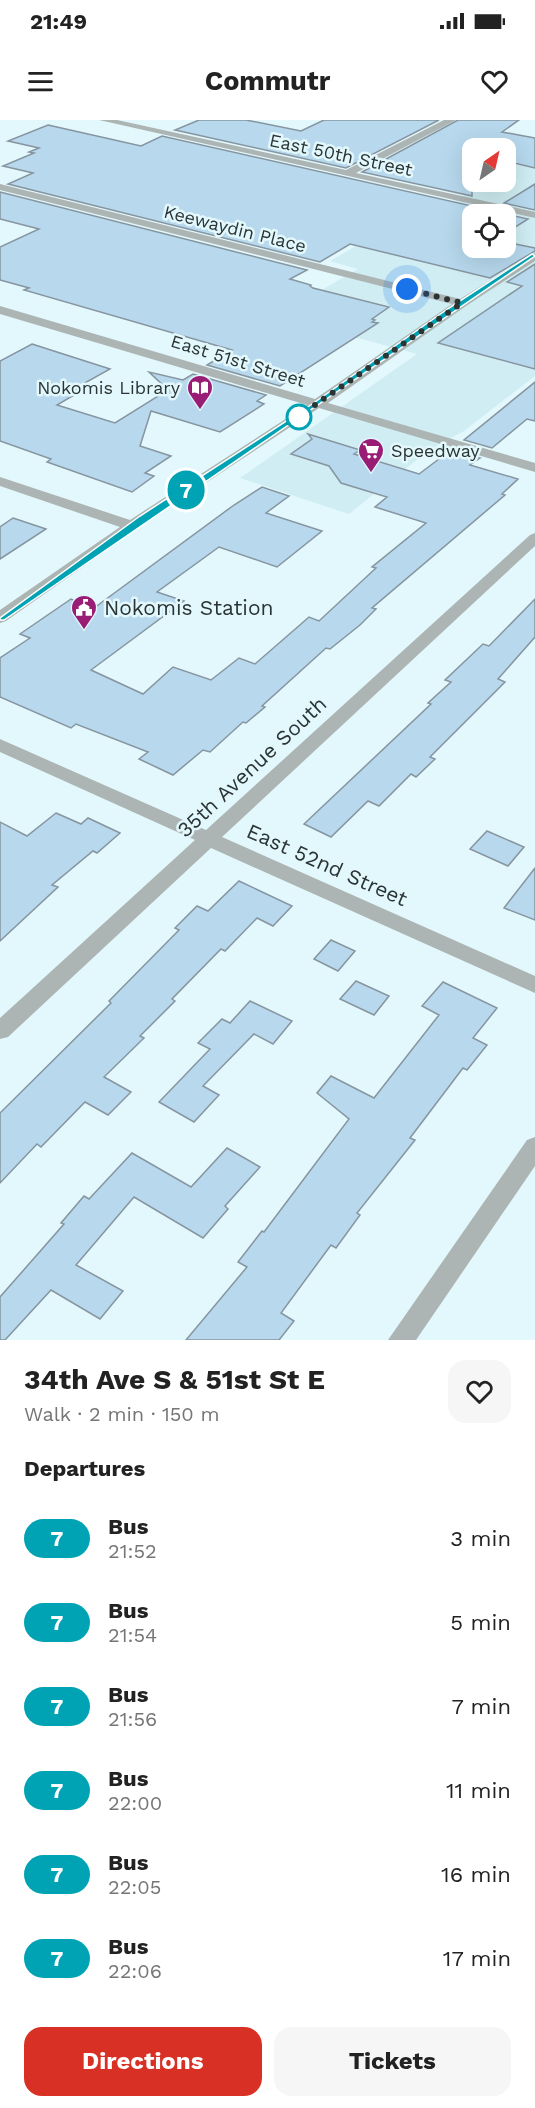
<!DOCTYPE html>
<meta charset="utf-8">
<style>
body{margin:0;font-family:"Work Sans",sans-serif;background:#f6f6f6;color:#222;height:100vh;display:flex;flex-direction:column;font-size:22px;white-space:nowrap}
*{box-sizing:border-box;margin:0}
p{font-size:20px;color:#767676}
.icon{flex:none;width:33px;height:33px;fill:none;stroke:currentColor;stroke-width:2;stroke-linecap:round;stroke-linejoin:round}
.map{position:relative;height:1220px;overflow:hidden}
.sheet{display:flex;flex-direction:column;background:#fff;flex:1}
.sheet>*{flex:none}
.badge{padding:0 12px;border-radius:20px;font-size:21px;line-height:39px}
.needle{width:39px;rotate:34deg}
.buttons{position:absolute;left:462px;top:18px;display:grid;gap:12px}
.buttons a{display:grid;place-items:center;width:54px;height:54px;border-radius:12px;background:#fff;box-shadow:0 6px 24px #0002;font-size:30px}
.you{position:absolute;width:30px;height:30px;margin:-15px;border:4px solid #fff;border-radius:50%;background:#1a73e8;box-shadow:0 0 0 9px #1a73e833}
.map>.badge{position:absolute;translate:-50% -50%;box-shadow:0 0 0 3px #fff}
h2{padding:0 24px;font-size:22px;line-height:54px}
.round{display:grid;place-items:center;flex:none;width:63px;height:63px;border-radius:18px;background:#f6f6f6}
.summary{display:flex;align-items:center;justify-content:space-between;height:102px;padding:0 24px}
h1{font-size:28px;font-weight:700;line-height:45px}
.primary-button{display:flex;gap:12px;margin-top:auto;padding:12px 24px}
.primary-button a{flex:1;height:69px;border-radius:18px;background:#d93025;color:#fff;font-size:24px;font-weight:700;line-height:69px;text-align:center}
.primary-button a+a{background:#f6f6f6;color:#222}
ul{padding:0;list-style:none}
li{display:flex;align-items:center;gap:18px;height:84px;padding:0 24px}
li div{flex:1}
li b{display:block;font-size:22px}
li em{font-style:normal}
li .badge{min-width:66px;font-weight:700;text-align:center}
.status{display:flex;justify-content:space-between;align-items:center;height:42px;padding:0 30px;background:#fff;direction:ltr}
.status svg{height:16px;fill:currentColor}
header{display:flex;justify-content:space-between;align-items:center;height:78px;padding:0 24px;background:#fff;font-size:27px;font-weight:700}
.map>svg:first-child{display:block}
.built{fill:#cfedf3;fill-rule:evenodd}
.building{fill:#b7d8ed;stroke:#86959f;stroke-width:1.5}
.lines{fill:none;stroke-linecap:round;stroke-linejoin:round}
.minor{fill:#acb5b3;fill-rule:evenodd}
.line{fill:#00a3b4;stroke:#fff;stroke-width:1.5}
.walk{stroke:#2b3435;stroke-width:6;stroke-dasharray:0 10.8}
.stop-dot{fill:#fff;stroke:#00a3b4;stroke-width:3}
.labels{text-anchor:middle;stroke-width:5;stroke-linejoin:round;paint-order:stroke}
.far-street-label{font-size:18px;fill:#2b3435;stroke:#e3f8fc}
.far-poi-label{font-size:18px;fill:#2b3435;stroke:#e3f8fc;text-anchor:end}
.poi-label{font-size:21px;fill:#2b3435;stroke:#e3f8fc;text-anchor:start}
.street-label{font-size:21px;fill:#2b3435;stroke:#e3f8fc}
</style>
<div class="status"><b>21:49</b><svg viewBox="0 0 49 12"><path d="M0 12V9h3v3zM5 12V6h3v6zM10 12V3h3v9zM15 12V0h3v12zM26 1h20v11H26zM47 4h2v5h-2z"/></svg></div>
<header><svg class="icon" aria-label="menu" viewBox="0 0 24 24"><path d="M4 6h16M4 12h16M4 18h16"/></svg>Commutr<svg class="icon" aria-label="heart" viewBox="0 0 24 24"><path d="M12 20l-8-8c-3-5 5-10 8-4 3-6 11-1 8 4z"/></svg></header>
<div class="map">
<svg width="535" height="1220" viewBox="0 0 535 1220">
<rect width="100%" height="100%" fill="#e3f8fc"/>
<path class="built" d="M535,35V256L464,311L429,330L349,394L240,358L417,234L277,196L358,149L330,141L384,110L446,86L488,62H506V51ZM472,94H506V128H472Z"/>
<g class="building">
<polygon points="199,0 246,0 301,11 324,0 439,0 346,48 175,10"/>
<polygon points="458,0 519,0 502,12 535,18 535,48 506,41 506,28 472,28 472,76 362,52"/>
<polygon points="48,5 141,26 162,16 472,86 472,128 506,128 506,122 535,128 535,131 490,158 350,124 320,142 8,64 33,53 3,46 34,33 29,32 39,28 8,21"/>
<polygon points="535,64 535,90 504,83"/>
<polygon points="0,72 307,150 290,159 311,165 310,166 313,168 389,187 372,199 375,200 372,202 378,203 280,266 207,245 232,230 24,170 29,168 0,160 0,127 39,109 0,99"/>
<polygon points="492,91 528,99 506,113 506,94 486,94"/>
<polygon points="535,144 535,249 438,223 522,166 507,162"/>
<polygon points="32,224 110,249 74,269 81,271 57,285 115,303 168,270 149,252 183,260 193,254 266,275 257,281 264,284 220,312 151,291 140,326 171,336 145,353 154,356 132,372 47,342 51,339 0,321 0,241"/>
<polygon points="535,262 535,301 527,299 492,328 464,320"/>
<polygon points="308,314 360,330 354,334 419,354 451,330 480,338 470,345 518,359 502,374 505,375 372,488 376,489 360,505 330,529 326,528 262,586 265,587 246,603 243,602 210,632 203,630 173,655 139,639 148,632 76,604 71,608 0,577 0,538 30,518 20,514 71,479 94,488 234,385 262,367 289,376 266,393 322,411 277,447 219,427 157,472 184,481 91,550 143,574 173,547 211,560 239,538 255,544 309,497 319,501 376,448 372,447 426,403 375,387 387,377 341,363 329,346 291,334 312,319"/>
<polygon points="13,398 46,409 0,439 0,407"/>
<polygon points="535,479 535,517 498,559 505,562 430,637 435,639 416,657 411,654 379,686 368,681 331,717 304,704 431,584 428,583 451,562 445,560 483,524 489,526"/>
<polygon points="56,693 81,704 88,698 120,713 97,733 93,731 52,765 58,767 0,821 0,702 27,716"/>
<polygon points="487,711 524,727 508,746 470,729"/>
<polygon points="535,748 535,800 504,788"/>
<polygon points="239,761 292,786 273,806 257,798 225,831 221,829 172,879 175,881 140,916 144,918 104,957 131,972 108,995 85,982 41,1027 37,1024 0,1063 0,993 111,883 109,881 179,810 175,808 197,786 208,791"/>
<polygon points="331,820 355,831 338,851 314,839"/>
<polygon points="356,861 389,876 374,895 340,879"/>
<polygon points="443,862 497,888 473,918 487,925 467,950 463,948 410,1018 415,1020 357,1093 360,1095 336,1128 331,1125 281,1193 294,1201 279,1220 186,1220 247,1147 238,1142 262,1111 264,1112 349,999 317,973 331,956 374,978 439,895 422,886"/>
<polygon points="250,881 292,901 273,924 254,914 203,966 219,975 194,1002 159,982 210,929 198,923 222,899 230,903"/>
<polygon points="227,1028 260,1047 225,1086 228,1089 203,1118 134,1077 76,1145 123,1171 100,1199 51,1170 5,1220 0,1220 0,1177 64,1104 61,1103 84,1076 89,1079 132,1033 191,1067"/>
</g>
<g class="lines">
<g class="minor">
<polygon points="99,0 117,0 346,50 444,0 456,0 356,53 535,92 535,98"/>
<polygon points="0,64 460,179 535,133 535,141 466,186 328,283 535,343 535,352 319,288 148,401 6,501 0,503 0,490 120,407 0,366 0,357 130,400 307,285 0,194 0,186 315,279 452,184 0,70"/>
<polygon points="535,413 535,426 222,717 535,856 535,873 211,728 8,917 0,919 0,898 195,720 0,632 0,619 206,710 530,415"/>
<polygon points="535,1017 535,1046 416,1220 388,1220 527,1020"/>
</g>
</g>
<polygon class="line" points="532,134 535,136 4,500 0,500 0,498 140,396 305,289 449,188"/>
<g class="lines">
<polyline class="walk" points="299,297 289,303 462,183 407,169"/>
</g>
<defs>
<symbol id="library-pin" viewBox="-11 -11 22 30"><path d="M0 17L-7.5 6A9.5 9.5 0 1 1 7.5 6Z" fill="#991d75" stroke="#e3f8fc"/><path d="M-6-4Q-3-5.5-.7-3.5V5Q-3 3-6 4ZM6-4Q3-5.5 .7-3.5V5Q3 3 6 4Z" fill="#fff"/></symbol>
<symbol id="supermarket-pin" viewBox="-11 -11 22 30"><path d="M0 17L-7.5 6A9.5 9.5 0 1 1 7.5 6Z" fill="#991d75" stroke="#e3f8fc"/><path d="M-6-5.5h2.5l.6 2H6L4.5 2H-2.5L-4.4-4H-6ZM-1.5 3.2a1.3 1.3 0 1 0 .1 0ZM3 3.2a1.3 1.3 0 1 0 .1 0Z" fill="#fff"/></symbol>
<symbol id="civic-pin" viewBox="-11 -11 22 30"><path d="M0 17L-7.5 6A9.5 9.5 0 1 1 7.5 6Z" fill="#991d75" stroke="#e3f8fc"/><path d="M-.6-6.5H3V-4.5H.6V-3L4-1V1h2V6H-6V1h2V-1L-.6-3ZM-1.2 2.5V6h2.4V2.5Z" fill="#fff"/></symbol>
</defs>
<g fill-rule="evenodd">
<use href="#library-pin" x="185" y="253" width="30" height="40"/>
<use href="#supermarket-pin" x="356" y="316" width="30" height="40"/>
<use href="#civic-pin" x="69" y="473" width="30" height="40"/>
</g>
<circle class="stop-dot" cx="299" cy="297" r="12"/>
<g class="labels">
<g class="far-street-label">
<text transform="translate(341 35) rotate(12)" y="6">East 50th Street</text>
<text transform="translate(235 109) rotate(14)" y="6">Keewaydin Place</text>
<text transform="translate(238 241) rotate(17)" y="6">East 51st Street</text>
</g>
<g class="far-poi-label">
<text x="180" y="274">Nokomis Library</text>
<text x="391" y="337" text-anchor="start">Speedway</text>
</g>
<g class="poi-label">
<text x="104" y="495">Nokomis Station</text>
</g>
<g class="street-label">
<text transform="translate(252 647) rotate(-43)" y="7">35th Avenue South</text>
<text transform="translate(327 745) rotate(24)" y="7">East 52nd Street</text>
</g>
</g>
</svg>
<div class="buttons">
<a><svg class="needle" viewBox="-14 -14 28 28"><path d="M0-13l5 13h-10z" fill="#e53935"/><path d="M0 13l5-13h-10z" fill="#767676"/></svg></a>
<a><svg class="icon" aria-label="locate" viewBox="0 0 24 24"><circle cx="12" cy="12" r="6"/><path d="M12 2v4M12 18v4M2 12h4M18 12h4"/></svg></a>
</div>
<div class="you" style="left:407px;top:169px"></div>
<b class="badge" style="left:186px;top:370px;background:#00a3b4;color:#fff">7</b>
</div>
<section class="sheet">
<div class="summary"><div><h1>34th Ave S &amp; 51st St E</h1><p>Walk · 2 min · 150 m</p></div><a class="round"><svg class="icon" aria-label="heart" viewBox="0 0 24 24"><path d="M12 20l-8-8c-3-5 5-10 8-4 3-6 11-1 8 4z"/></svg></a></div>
<h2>Departures</h2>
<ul>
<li><span class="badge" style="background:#00a3b4;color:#fff">7</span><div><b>Bus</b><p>21:52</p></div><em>3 min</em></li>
<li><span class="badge" style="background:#00a3b4;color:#fff">7</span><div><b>Bus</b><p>21:54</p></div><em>5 min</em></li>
<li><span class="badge" style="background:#00a3b4;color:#fff">7</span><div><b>Bus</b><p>21:56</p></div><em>7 min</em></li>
<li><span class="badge" style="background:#00a3b4;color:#fff">7</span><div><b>Bus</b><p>22:00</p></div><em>11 min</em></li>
<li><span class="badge" style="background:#00a3b4;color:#fff">7</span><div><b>Bus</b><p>22:05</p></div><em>16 min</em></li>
<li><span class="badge" style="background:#00a3b4;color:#fff">7</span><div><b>Bus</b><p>22:06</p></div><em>17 min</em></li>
</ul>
<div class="primary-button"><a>Directions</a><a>Tickets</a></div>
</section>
